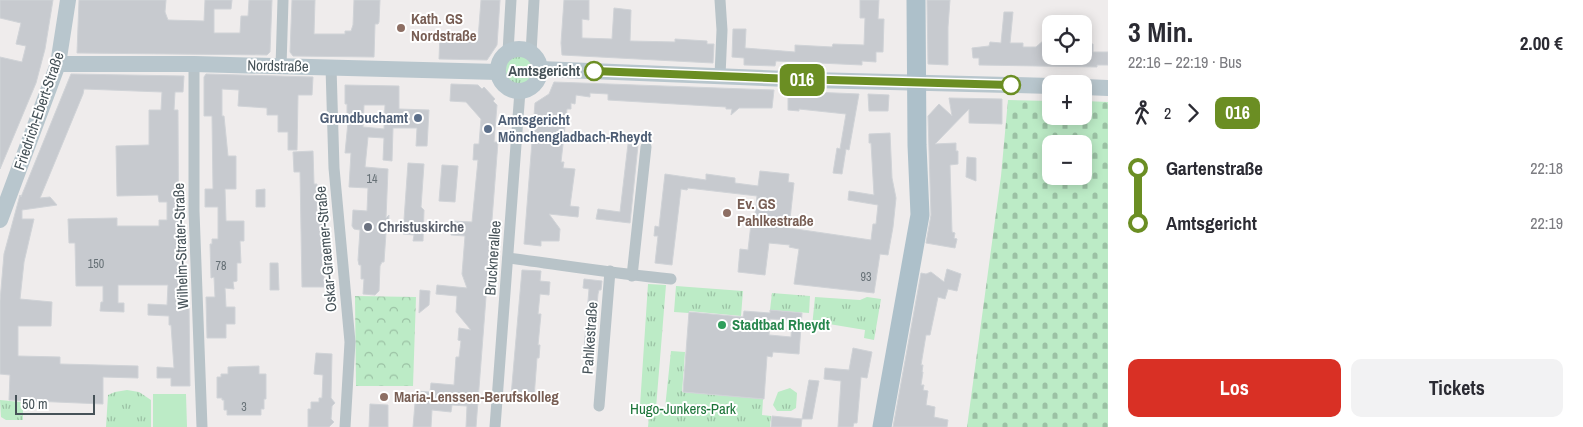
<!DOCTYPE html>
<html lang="de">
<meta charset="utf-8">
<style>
body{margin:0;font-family:"Archivo Narrow",sans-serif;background:#f2f2f3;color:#2b2b33;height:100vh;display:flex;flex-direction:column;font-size:19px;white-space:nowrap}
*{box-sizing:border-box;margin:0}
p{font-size:16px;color:#7c7c81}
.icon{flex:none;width:28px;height:28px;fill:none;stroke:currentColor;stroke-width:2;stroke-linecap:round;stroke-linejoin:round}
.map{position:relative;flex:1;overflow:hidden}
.details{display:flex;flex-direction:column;background:#fff;width:475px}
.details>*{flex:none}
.badge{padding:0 10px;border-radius:8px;font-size:18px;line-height:32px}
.fabs{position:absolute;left:1042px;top:15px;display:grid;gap:10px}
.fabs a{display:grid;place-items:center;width:50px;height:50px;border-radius:10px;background:#fff;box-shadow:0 2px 12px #0003;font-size:25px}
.scale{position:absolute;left:15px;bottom:12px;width:80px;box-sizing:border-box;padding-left:5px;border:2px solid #465258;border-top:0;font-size:14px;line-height:18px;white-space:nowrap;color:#465258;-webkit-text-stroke:4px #fff;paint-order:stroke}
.map>.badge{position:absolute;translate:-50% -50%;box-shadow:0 0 0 2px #fff}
.legs{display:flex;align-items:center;gap:8px;height:55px;padding:0 20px;font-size:16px}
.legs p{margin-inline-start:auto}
.head{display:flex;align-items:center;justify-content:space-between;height:85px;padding:0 20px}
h1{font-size:28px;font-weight:700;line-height:38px}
.primary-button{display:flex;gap:10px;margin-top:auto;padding:10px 20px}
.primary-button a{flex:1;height:58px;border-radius:10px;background:#d93025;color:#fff;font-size:20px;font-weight:700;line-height:58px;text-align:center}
.primary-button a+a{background:#f2f2f3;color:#2b2b33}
ul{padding:0 20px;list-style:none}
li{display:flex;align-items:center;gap:18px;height:55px;font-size:19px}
li i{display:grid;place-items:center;width:8px;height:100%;margin:0 6px;background:currentColor}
li i::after{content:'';width:12px;height:12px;margin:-6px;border:4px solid;border-radius:50%;background:#fff}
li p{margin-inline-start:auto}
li:first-child i{background:linear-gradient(#0000 50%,currentColor 0)}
li:last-child i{background:linear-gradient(currentColor 50%,#0000 0)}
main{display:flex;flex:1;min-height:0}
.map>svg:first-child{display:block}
.grass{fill:url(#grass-tufts)}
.forest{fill:url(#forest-crowns)}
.cemetery{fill:url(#cemetery-stones);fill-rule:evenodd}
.pitch{fill:#bcebc6}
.building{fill:#c7cacf;stroke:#d0d3d7;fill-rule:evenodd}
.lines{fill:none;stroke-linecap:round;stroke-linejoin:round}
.street{stroke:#b8c3c8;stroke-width:11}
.secondary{stroke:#b8c6cd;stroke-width:16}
.primary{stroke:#adc0ca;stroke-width:19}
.line-1-casing{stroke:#fff;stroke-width:11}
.line-1{stroke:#6b8e23;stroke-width:8}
.education-dot{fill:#8d6e63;stroke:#fff;stroke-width:2}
.stop-1-dot{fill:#fff;stroke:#6b8e23;stroke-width:2.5}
.service-dot{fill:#5c6f8a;stroke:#fff;stroke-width:2}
.worship-dot{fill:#6b7280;stroke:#fff;stroke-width:2}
.leisure-dot{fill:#2e9e5b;stroke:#fff;stroke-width:2}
.labels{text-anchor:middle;stroke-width:4;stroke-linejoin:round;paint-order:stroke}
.number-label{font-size:12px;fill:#667076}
.education-label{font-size:15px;font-weight:bold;fill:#785e54;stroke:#fff;text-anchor:start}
.street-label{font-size:15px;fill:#465258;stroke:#fff}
.stop-label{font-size:15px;font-weight:bold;fill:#465258;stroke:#fff;text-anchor:end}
.service-label{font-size:15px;font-weight:bold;fill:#4e5e75;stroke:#fff;text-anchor:end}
.worship-label{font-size:15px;font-weight:bold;fill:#5b616d;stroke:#fff;text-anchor:start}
.leisure-label{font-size:15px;font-weight:bold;fill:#27864d;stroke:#fff;text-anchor:start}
.park-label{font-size:15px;fill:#1c7439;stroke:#fff}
</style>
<main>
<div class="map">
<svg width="1108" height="427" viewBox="0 0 1108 427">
<defs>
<pattern id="grass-tufts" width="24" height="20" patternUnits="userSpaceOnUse" patternTransform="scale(1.25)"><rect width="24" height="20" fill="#bcebc6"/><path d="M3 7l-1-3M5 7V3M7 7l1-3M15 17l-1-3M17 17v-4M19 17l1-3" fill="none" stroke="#9bc1a4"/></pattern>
<pattern id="forest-crowns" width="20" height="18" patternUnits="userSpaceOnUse" patternTransform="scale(1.25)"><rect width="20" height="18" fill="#bcebc6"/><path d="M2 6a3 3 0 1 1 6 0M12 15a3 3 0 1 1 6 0" fill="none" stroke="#9bc1a4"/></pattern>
<pattern id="cemetery-stones" width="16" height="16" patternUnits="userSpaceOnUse" patternTransform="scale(1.25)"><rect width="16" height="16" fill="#bcebc6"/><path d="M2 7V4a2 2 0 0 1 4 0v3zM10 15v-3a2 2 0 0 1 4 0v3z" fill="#9bc1a4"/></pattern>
</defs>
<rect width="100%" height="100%" fill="#efecec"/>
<g class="grass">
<circle cx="520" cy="70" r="15"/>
<polygon points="648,284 666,285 656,408 665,408 671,351 685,352 682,392 763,399 762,415 771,416 770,427 648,427 650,407 640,406"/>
<polygon points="676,286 743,291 741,316 689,311 689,313 674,312"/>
<polygon points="772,293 810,296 809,313 770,310"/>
<polygon points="815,297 860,300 867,297 881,299 874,340 864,338 865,330 817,322 816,330 812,327"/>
<polygon points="790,388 797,393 796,408 791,411 777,411 773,405 778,392"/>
<polygon points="127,390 139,392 151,400 151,427 106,427 108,395 115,392"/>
<polygon points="0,400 20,402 23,404 23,420 6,420 1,417"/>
</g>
<polygon class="forest" points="355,296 416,297 413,386 356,386"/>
<path class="cemetery" d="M1008,100L1051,101V116H1084V101L1108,102V427H967L1001,176ZM1051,144H1084V176H1051Z"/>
<polygon class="pitch" points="153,394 186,394 187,427 153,427"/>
<g class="building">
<polygon points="0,0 53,0 45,49 36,83 0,169 0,57 22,62 26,46 16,44 21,23 0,18"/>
<polygon points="79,0 166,0 165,12 168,20 204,21 205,0 232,0 231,9 214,9 214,33 240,33 241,16 248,16 249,0 272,0 270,52 267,55 77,53"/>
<polygon points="292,0 315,0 314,34 345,34 345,31 351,31 353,25 354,0 380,0 379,22 378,24 375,24 374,57 293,56 290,52"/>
<polygon points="481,0 500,0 497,45 487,60 439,59 440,34 460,33 460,39 478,39"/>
<polygon points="564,0 589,0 589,20 582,19 582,38 612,39 614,8 631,10 630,41 675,42 675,39 707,41 707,44 714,44 713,63 562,55 561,43"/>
<polygon points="860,0 879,0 878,19 884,19 883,52 876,52 876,62 862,61 862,65 776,61 775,66 744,65 744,58 732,57 733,29 746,29 745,48 795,52 795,45 832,47 833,44 864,45 865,18 860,18"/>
<polygon points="927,0 950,0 948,27 948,65 928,64"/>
<polygon points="1004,12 1013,12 1010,43 1023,43 1023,47 1036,47 1044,40 1044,47 1051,47 1051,56 1084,56 1084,44 1093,44 1093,52 1108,52 1108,65 1097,65 1097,67 979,65 979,58 973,58 972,48 989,46 990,42 1001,43"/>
<polygon points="71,74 184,76 183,92 175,92 174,110 178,110 179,301 189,301 190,386 171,386 171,378 157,378 157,367 174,368 171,325 169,325 169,316 148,315 148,304 167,305 168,285 118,285 118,303 124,303 124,312 100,311 101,302 103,302 103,286 76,286 75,243 69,243 68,219 117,218 117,226 159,226 159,220 167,220 167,202 159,202 158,195 117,196 116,146 149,145 149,110 161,110 162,92 84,89 83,94 40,198 50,197 57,205 22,210 22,219 34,219 24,262 20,299 52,302 51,326 18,326 18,356 60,357 60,364 138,366 138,378 103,377 103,404 9,400 10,375 0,374 0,301 4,254 20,195 21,197"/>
<polygon points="206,74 313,77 312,95 298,95 297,150 288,150 288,132 278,132 278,115 267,115 267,108 238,106 239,90 222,89 222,116 224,116 228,156 236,156 236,189 225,189 226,221 244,221 244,241 240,241 241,263 237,263 237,281 233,282 234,289 225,288 226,307 235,307 235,324 226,324 226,338 207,338 206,297 215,297 214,277 211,278 210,244 212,244 212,239 218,239 218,207 205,207 205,189 213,189 212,116 204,116 204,77"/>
<polygon points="554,82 774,90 772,108 739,108 731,115 732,109 726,109 726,107 608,100 608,94 590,93 590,97 576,95 575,104 571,103 571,109 567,109 561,162 564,162 563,168 575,169 570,206 579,207 578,217 549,214 560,229 559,241 541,241 541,246 524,244 535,103 549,94"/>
<polygon points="451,84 478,85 482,89 484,87 495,99 493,101 497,105 494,142 498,142 476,427 466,427 467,406 452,405 451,412 432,410 431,427 413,427 416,391 430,392 431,383 454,385 456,357 459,357 461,341 458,340 459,328 471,330 456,312 457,296 436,294 437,285 467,288 462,274 465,236 451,235 452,221 472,222 478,160 473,160 474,144 479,144 481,119 466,102 450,101"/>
<path d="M345,85L399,86V109L429,110L427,146H416L417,128H393L392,161L383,160L384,138L368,137L365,167L388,169L386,218L389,215L388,233H386L384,262H382L380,266L379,291L375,295L363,294L364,279H361V265H359L358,260L360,230L354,229L352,226L353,210L367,211L368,188L349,187L351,153H345L348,122H347V104H345ZM364,105H385L384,129L363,127Z"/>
<polygon points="788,91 859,94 849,150 846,149 842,174 833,173 837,148 840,149 846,114 799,109 799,111 788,110"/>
<polygon points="868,94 889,95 888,111 869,111"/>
<polygon points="949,98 1002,99 1002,124 969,123 969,109 935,144 956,143 956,151 958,151 958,164 950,165 952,232 955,233 954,238 957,239 955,248 926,243 931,215 928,116 939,104 952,116"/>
<polygon points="890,133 892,178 896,198 893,227 888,255 880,254 874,293 794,284 799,249 789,247 790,245 769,243 765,275 738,272 740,249 748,250 751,224 754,224 757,196 688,188 687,190 681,189 672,265 655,263 658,236 654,236 655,226 659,227 665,174 706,180 706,174 735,178 735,183 758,186 760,171 789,174 788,182 794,183 789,228 871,240 873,224 876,224 878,205 848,200 849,191 874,195 871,143 869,143 869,134"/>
<polygon points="628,144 638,145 630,223 596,219 598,209 620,212"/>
<polygon points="313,151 314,184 317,184 317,218 324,218 324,250 323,250 323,268 324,268 324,287 302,287 300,172 294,172 293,152"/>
<polygon points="967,157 976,158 976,181 966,177"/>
<polygon points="408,163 424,164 421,207 424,210 423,241 413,241 414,235 403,234"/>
<polygon points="442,165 458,166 455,202 439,201"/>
<polygon points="265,189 265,207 256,207 256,190"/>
<polygon points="270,263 278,263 279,290 270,290"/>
<polygon points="947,269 961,274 957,291 948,289 945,299 938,297 930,335 926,335 921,365 923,365 922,372 923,372 921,385 924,385 923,390 928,391 926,405 935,407 934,417 948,420 947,427 893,427 921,273 926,274 931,272 944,282"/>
<polygon points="522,270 541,271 540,281 550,282 549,295 540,294 538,314 541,314 538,345 540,345 539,358 537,358 534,398 511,396"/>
<polygon points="584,279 602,281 601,290 599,290 598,294 593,349 584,349 589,289 583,288"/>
<polygon points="420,290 430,291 429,305 419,313"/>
<path d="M770,310L802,313L799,354L773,352L772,357L767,356L764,399L683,392L689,312L743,317L744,311L770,313ZM770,319L792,320L791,337L769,335Z"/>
<polygon points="853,348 872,352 867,378 861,377 857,423 854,423 853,427 838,427 841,381 824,379 825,368 849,370"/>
<polygon points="316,353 332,354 331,398 335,403 332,406 331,419 334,422 329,427 308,427 308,409 311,409 311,402 319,402 319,398 322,398 323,375 314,374"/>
<polygon points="259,366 259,374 266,374 266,399 264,399 264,409 261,409 261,415 227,415 227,410 224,410 224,400 222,400 222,398 217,398 217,377 221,377 221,374 228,374 228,367"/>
<polygon points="809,380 819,381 812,419 802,419"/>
<polygon points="370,404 388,405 388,427 369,427"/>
<polygon points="772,416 802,419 801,427 771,427"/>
</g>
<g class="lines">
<g class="street">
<polyline points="508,52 511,0"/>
<polyline points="531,53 534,0"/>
<polyline points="194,64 194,211 202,427"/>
<polyline points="281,67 283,0"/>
<polyline points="331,67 334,168 350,342 345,427"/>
<polyline points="720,76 722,30 720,0"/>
<path d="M508,258C562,265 617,274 671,279"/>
<polyline points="632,276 646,147"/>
<polyline points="599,406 610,271"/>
<polyline points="495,427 520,91"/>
</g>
<g class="secondary">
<circle cx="519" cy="70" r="21"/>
<polyline points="58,64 194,64 498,72"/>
<polyline points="540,69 812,80 1051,86"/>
<polyline points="1084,87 1108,88"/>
<polyline points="0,220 58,64 68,0"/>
</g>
<polyline class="primary" points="882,427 920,215 917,145 916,0"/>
</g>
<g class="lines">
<defs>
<polyline id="line-1" points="594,71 794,79 1011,85"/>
</defs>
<use href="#line-1" class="line-1-casing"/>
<use href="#line-1" class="line-1"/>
</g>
<g class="education-dot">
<circle cx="401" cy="28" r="5"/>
<circle cx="727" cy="213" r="5"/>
<circle cx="384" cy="397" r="5"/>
</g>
<g class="stop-1-dot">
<circle cx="594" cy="71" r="9"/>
<circle cx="1011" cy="85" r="9"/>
</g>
<g class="service-dot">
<circle cx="418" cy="118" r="5"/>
<circle cx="488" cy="129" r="5"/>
</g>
<circle class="worship-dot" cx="368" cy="227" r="5"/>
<circle class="leisure-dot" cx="722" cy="325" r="5"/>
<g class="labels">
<g class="number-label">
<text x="372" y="183">14</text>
<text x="96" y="268">150</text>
<text x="221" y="270">78</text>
<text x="866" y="281">93</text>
<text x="244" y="411">3</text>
</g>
<g class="education-label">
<text x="411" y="24">Kath. GS<tspan x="411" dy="17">Nordstraße</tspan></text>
<text x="737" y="209">Ev. GS<tspan x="737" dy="17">Pahlkestraße</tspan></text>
<text x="394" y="402">Maria-Lenssen-Berufskolleg</text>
</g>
<g class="street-label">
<text transform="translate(278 66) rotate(1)" y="5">Nordstraße</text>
<text transform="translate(39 111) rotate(-71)" y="5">Friedrich-Ebert-Straße</text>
<text transform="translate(181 246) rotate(-92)" y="5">Wilhelm-Strater-Straße</text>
<text transform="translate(326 249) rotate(-95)" y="5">Oskar-Graemer-Straße</text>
<text transform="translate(493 258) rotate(-86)" y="5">Brucknerallee</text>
<text transform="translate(590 338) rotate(-86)" y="5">Pahlkestraße</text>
</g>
<g class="stop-label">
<text x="580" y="76">Amtsgericht</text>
</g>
<g class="service-label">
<text x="408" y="123">Grundbuchamt</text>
<text x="498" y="125" text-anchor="start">Amtsgericht<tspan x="498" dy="17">Mönchengladbach-Rheydt</tspan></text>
</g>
<g class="worship-label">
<text x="378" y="232">Christuskirche</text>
</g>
<g class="leisure-label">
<text x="732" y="330">Stadtbad Rheydt</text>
</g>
<g class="park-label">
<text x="683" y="414">Hugo-Junkers-Park</text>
</g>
</g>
</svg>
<div class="fabs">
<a><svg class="icon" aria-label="locate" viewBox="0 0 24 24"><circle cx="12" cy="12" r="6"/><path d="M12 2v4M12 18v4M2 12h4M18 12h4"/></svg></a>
<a>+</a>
<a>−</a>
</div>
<div class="scale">50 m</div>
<b class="badge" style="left:802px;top:80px;background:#6b8e23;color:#fff">016</b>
</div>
<section class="details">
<div class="head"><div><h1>3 Min.</h1><p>22:16 – 22:19 · Bus</p></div><b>2.00 €</b></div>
<div class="legs"><svg class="icon" aria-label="walk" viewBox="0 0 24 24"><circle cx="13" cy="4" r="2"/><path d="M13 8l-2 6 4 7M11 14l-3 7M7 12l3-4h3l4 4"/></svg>2<svg class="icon" aria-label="forward" viewBox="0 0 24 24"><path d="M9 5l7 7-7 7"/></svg><b class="badge" style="background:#6b8e23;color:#fff">016</b></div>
<ul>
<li><i style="color:#6b8e23"></i><b>Gartenstraße</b><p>22:18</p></li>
<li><i style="color:#6b8e23"></i><b>Amtsgericht</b><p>22:19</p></li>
</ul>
<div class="primary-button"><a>Los</a><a>Tickets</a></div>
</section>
</main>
